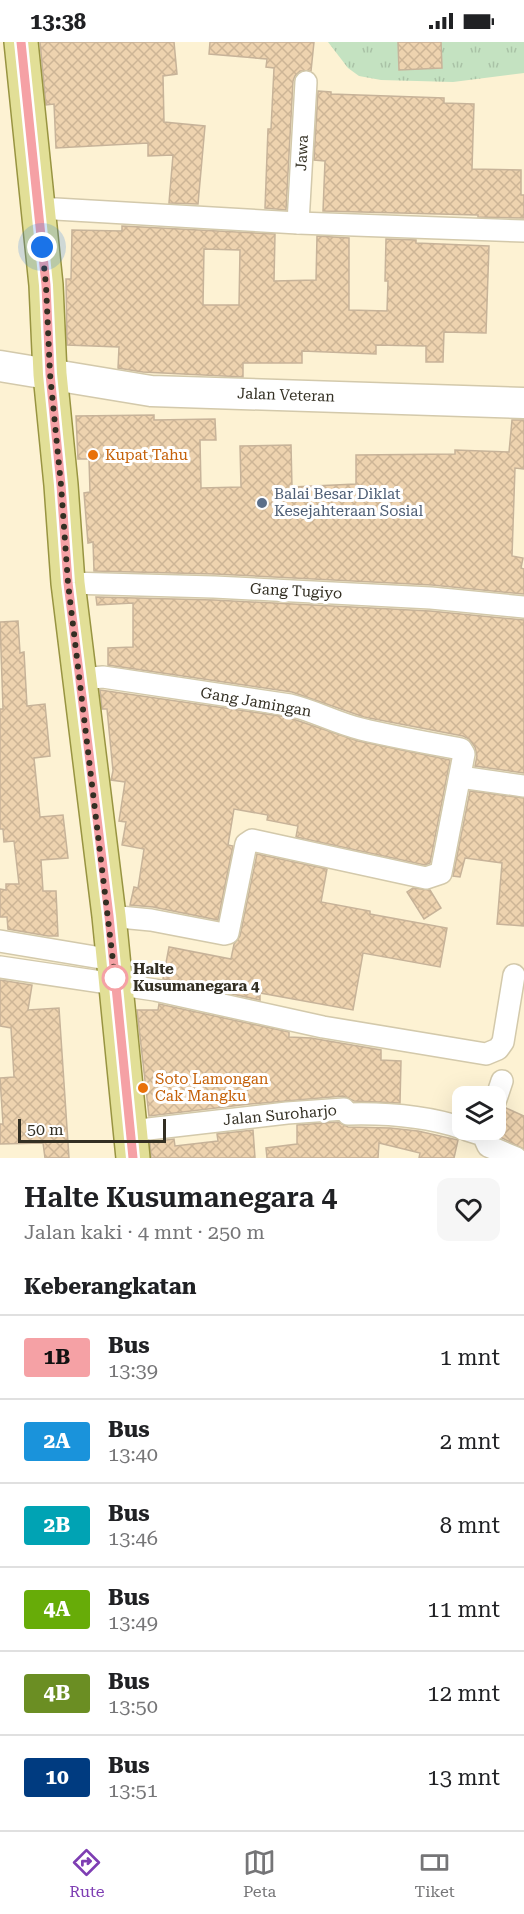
<!DOCTYPE html>
<html lang="id">
<meta charset="utf-8">
<style>
body{margin:0;font-family:"Roboto Serif",serif;background:#f6f6f6;color:#202124;height:100vh;display:flex;flex-direction:column;font-size:22px;white-space:nowrap}
*{box-sizing:border-box;margin:0}
p{font-size:20px;color:#757577}
.icon{flex:none;width:33px;height:33px;fill:none;stroke:currentColor;stroke-width:2;stroke-linecap:round;stroke-linejoin:round}
.map{position:relative;height:1116px;overflow:hidden}
.panel{display:flex;flex-direction:column;background:#fff;flex:1}
.panel>*{flex:none}
.badge{padding:0 12px;border-radius:4px;font-size:21px;line-height:39px}
.controls{position:absolute;left:452px;top:1044px;display:grid;gap:12px}
.controls a{display:grid;place-items:center;width:54px;height:54px;border-radius:12px;background:#fff;box-shadow:0 6px 24px #0002;font-size:30px}
.scale{position:absolute;left:18px;bottom:15px;width:148px;box-sizing:border-box;padding-left:6px;border:3px solid #332f23;border-top:0;font-size:16px;line-height:21px;white-space:nowrap;color:#332f23;-webkit-text-stroke:4px #fff;paint-order:stroke}
.you{position:absolute;width:30px;height:30px;margin:-15px;border:4px solid #fff;border-radius:50%;background:#1a73e8;box-shadow:0 0 0 9px #1a73e833}
.map>.badge{position:absolute;translate:-50% -50%;box-shadow:0 0 0 3px #fff}
h2{padding:0 24px;font-size:22px;line-height:54px}
.round{display:grid;place-items:center;flex:none;width:63px;height:63px;border-radius:12px;background:#f6f6f6}
.headline{display:flex;align-items:center;justify-content:space-between;height:102px;padding:0 24px}
h1{font-size:28px;font-weight:600;line-height:45px}
ul{padding:0;list-style:none}
li{display:flex;align-items:center;gap:18px;height:84px;padding:0 24px;border-top:2px solid #e0e0e0}
li div{flex:1}
li b{display:block;font-size:22px}
li em{font-style:normal}
li .badge{min-width:66px;font-weight:700;text-align:center}
.status{display:flex;justify-content:space-between;align-items:center;height:42px;padding:0 30px;background:#fff;direction:ltr}
.status svg{height:16px;fill:currentColor}
.tab-bar{display:flex;justify-content:space-around;align-items:center;height:84px;border-top:2px solid #e0e0e0;background:#fff;font-size:16px;color:#757577}
.tab-bar a{display:grid;justify-items:center;gap:3px}
.tab-bar .selected{color:#7e3eb3}
.map>svg:first-child{display:block}
.park{fill:url(#park-tufts)}
.building{fill:url(#building-cross-hatch);stroke:#c7b399;stroke-width:1.5;fill-rule:evenodd}
.lines{fill:none;stroke-linecap:round;stroke-linejoin:round}
.street-casing{stroke:#d3c9ab;stroke-width:24}
.secondary-casing{stroke:#d3c9ab;stroke-width:33}
.primary-casing{stroke:#989441;stroke-width:36}
.street{stroke:#fff;stroke-width:21}
.secondary{stroke:#fff;stroke-width:30}
.primary{stroke:#e2df97;stroke-width:33}
.line-casing{stroke:#fff;stroke-width:14}
.line{stroke:#f5a1a5;stroke-width:9}
.walk{stroke:#332f23;stroke-width:6;stroke-dasharray:0 10.8}
.food-dot{fill:#e8710a;stroke:#fff;stroke-width:2}
.service-dot{fill:#5c6f8a;stroke:#fff;stroke-width:2}
.stop-dot{fill:#fff;stroke:#f5a1a5;stroke-width:3}
.labels{text-anchor:middle;stroke-width:6;stroke-linejoin:round;paint-order:stroke}
.street-label{font-size:15px;fill:#332f23;stroke:#fff}
.food-label{font-size:15px;fill:#c56008;stroke:#fff;text-anchor:start}
.service-label{font-size:15px;fill:#4e5e75;stroke:#fff;text-anchor:start}
.stop-label{font-size:15px;font-weight:bold;fill:#332f23;stroke:#fff;text-anchor:start}
</style>
<div class="status"><b>13:38</b><svg viewBox="0 0 49 12"><path d="M0 12V9h3v3zM5 12V6h3v6zM10 12V3h3v9zM15 12V0h3v12zM26 1h20v11H26zM47 4h2v5h-2z"/></svg></div>
<div class="map">
<svg width="524" height="1116" viewBox="0 0 524 1116">
<defs>
<pattern id="park-tufts" width="24" height="20" patternUnits="userSpaceOnUse" patternTransform="scale(1.5)"><rect width="24" height="20" fill="#c4e2c1"/><path d="M3 7l-1-3M5 7V3M7 7l1-3M15 17l-1-3M17 17v-4M19 17l1-3" fill="none" stroke="#a9c2a6"/></pattern>
<pattern id="building-cross-hatch" width="8" height="8" patternUnits="userSpaceOnUse" patternTransform="scale(1.5)"><rect width="8" height="8" fill="#eed3af"/><path d="M0 0l8 8M0 8l8-8" fill="none" stroke="#cdb596"/></pattern>
</defs>
<rect width="100%" height="100%" fill="#fdf2d3"/>
<polygon class="park" points="328,0 524,0 524,31 453,40 381,38 359,34 348,26"/>
<g class="building">
<polygon points="40,0 174,0 177,32 163,34 164,80 205,84 198,162 169,161 173,113 148,114 148,101 56,106 54,62 46,63"/>
<polygon points="210,0 314,0 311,29 300,29 295,34 293,39 286,168 265,166 268,87 271,87 274,26 266,25 267,17 209,12"/>
<polygon points="398,0 441,0 442,26 399,28"/>
<polygon points="318,49 331,50 331,52 444,56 444,61 474,62 472,127 521,128 521,153 524,153 524,176 478,175 478,173 323,169 325,119 314,118"/>
<path d="M122,184L275,192L274,239L316,238L317,194L349,196V268L387,269L388,239H385L386,197L416,198V201L489,204L486,291L444,290L443,320H426V304L376,303V312L302,309V321H243V335L143,330L118,326L119,305L67,303L66,237H71L72,188L122,189ZM204,207L240,208L239,263H203Z"/>
<polygon points="154,373 154,378 215,377 216,398 200,398 201,446 241,445 240,404 291,403 292,445 356,442 356,413 455,412 455,408 509,410 512,378 524,378 524,427 515,426 512,514 523,516 521,526 524,527 524,552 432,543 215,532 94,529 93,500 88,501 84,451 90,450 89,417 78,417 76,374"/>
<polygon points="96,555 214,558 430,569 524,578 524,731 475,724 477,714 475,705 469,697 463,694 364,675 292,650 108,623 108,606 133,605 133,561 97,563"/>
<polygon points="18,579 20,611 24,610 27,664 45,662 50,714 34,716 40,775 63,773 68,816 41,818 43,849 56,849 58,894 48,894 8,887 7,875 0,875 0,847 6,848 6,842 19,842 14,799 4,800 3,787 0,787 0,667 3,667 0,580"/>
<polygon points="100,648 287,675 358,699 450,718 430,821 425,823 296,795 298,784 267,778 268,773 234,767 228,803 233,804 218,878 153,865 130,863 134,845 138,846 144,807 122,803 126,780 119,779 125,740 111,738 113,729 107,667 102,667"/>
<polygon points="470,749 524,756 524,884 497,882 502,821 465,816 460,835 453,834"/>
<polygon points="257,812 327,827 321,860 370,869 370,872 447,886 440,925 363,911 353,968 260,951 260,958 163,937 169,905 231,917 234,902 240,894"/>
<polygon points="413,846 430,848 441,866 424,877 407,850"/>
<polygon points="0,938 32,943 28,968 59,966 69,1116 45,1116 43,1101 0,1102 0,1082 3,1082 0,1036 14,1035 11,986 0,984"/>
<polygon points="159,962 289,990 289,995 311,996 381,1008 381,1018 401,1019 400,1061 354,1059 343,1054 250,1062 149,1074 137,968 158,968"/>
<polygon points="506,1066 524,1074 524,1107 498,1094 494,1088 501,1071"/>
<polygon points="338,1080 348,1085 390,1086 418,1089 458,1098 454,1116 419,1116 420,1111 379,1101 378,1116 267,1116 266,1106 297,1102 297,1083"/>
<polygon points="253,1088 255,1116 151,1116 150,1100 174,1097 175,1104 218,1099 217,1092"/>
</g>
<g class="lines">
<defs>
<g id="street">
<polyline points="38,166 298,181 524,189"/>
<polyline points="298,181 306,40"/>
<polyline points="68,541 214,545 431,556 524,565"/>
<path d="M80,637L103,635L290,663C315,669 336,681 361,687C394,695 428,701 461,707L464,712L441,831L426,836L252,798L246,802L228,891L224,892L151,878L109,874"/>
<polyline points="460,735 524,744"/>
<polyline points="0,899 113,918"/>
<polyline points="0,925 155,948 323,985 486,1012 498,1007 503,1000 514,933"/>
<polyline points="495,1060 502,1039"/>
<polyline points="467,1088 483,1093 488,1104 516,1116"/>
<path d="M131,1089L287,1071L344,1067L348,1072C386,1071 426,1074 462,1086"/>
</g>
<polyline id="secondary" points="0,324 151,349 524,361"/>
<polyline id="primary" points="21,0 46,243 50,332 61,443 68,541 109,874 133,1116"/>
</defs>
<use href="#street" class="street-casing"/>
<use href="#secondary" class="secondary-casing"/>
<use href="#primary" class="primary-casing"/>
<use href="#street" class="street"/>
<use href="#secondary" class="secondary"/>
<use href="#primary" class="primary"/>
</g>
<g class="lines">
<defs>
<polyline id="line" points="21,0 46,243 50,332 61,443 68,541 109,874 133,1116"/>
</defs>
<use href="#line" class="line-casing"/>
<use href="#line" class="line"/>
<polyline class="walk" points="42,205 46,243 50,332 61,443 68,541 115,936"/>
</g>
<g class="food-dot">
<circle cx="93" cy="413" r="6"/>
<circle cx="143" cy="1046" r="6"/>
</g>
<circle class="service-dot" cx="262" cy="461" r="6"/>
<circle class="stop-dot" cx="115" cy="936" r="12"/>
<g class="labels">
<g class="street-label">
<text transform="translate(302 111) rotate(-87)" y="5">Jawa</text>
<text transform="translate(286 353) rotate(2)" y="5">Jalan Veteran</text>
<text transform="translate(296 549) rotate(3)" y="5">Gang Tugiyo</text>
<text transform="translate(256 660) rotate(10)" y="5">Gang Jamingan</text>
<text transform="translate(280 1073) rotate(-5)" y="5">Jalan Suroharjo</text>
</g>
<g class="food-label">
<text x="105" y="418">Kupat Tahu</text>
<text x="155" y="1042">Soto Lamongan<tspan x="155" dy="17">Cak Mangku</tspan></text>
</g>
<g class="service-label">
<text x="274" y="457">Balai Besar Diklat<tspan x="274" dy="17">Kesejahteraan Sosial</tspan></text>
</g>
<g class="stop-label">
<text x="133" y="932">Halte<tspan x="133" dy="17">Kusumanegara 4</tspan></text>
</g>
</g>
</svg>
<div class="controls">
<a><svg class="icon" aria-label="layers" viewBox="0 0 24 24"><path d="M12 4l9 5-9 5-9-5zM3 14l9 5 9-5"/></svg></a>
</div>
<div class="scale">50 m</div>
<div class="you" style="left:42px;top:205px"></div>
</div>
<section class="panel">
<div class="headline"><div><h1>Halte Kusumanegara 4</h1><p>Jalan kaki · 4 mnt · 250 m</p></div><a class="round"><svg class="icon" aria-label="heart" viewBox="0 0 24 24"><path d="M12 20l-8-8c-3-5 5-10 8-4 3-6 11-1 8 4z"/></svg></a></div>
<h2>Keberangkatan</h2>
<ul>
<li><span class="badge" style="background:#f5a1a5;color:#111">1B</span><div><b>Bus</b><p>13:39</p></div><em>1 mnt</em></li>
<li><span class="badge" style="background:#1a93db;color:#fff">2A</span><div><b>Bus</b><p>13:40</p></div><em>2 mnt</em></li>
<li><span class="badge" style="background:#00a3b4;color:#fff">2B</span><div><b>Bus</b><p>13:46</p></div><em>8 mnt</em></li>
<li><span class="badge" style="background:#67ac08;color:#fff">4A</span><div><b>Bus</b><p>13:49</p></div><em>11 mnt</em></li>
<li><span class="badge" style="background:#6b8e23;color:#fff">4B</span><div><b>Bus</b><p>13:50</p></div><em>12 mnt</em></li>
<li><span class="badge" style="background:#003b80;color:#fff">10</span><div><b>Bus</b><p>13:51</p></div><em>13 mnt</em></li>
</ul>
</section>
<nav class="tab-bar">
<a class="selected"><svg class="icon" aria-label="directions" viewBox="0 0 24 24"><path d="M12 3l9 9-9 9-9-9zM9 14v-3h6M13 9l2 2-2 2"/></svg>Rute</a>
<a><svg class="icon" aria-label="map" viewBox="0 0 24 24"><path d="M3 6l6-2 6 2 6-2v14l-6 2-6-2-6 2zM9 4v14M15 6v14"/></svg>Peta</a>
<a><svg class="icon" aria-label="tickets" viewBox="0 0 24 24"><path d="M3 7h18v10H3zM15 7v10"/></svg>Tiket</a>
</nav>
